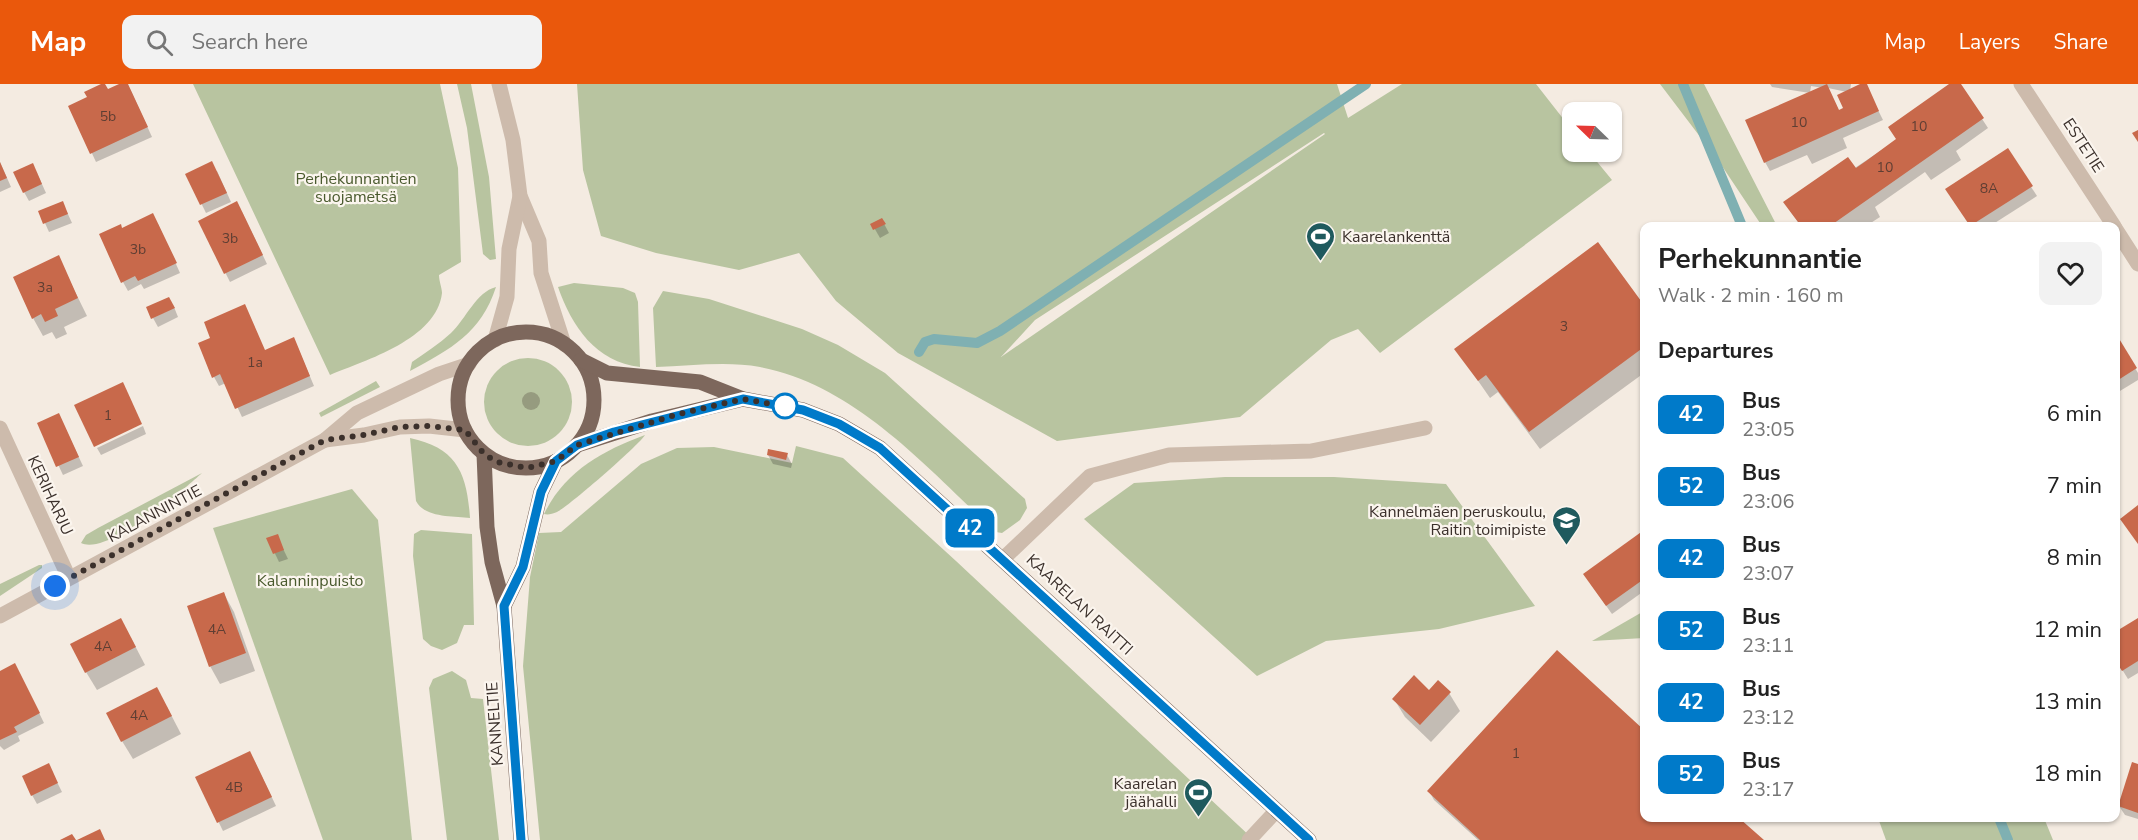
<!DOCTYPE html>
<meta charset="utf-8">
<style>
body{margin:0;font-family:"Nunito Sans",sans-serif;background:#f2f2f2;color:#222;height:100vh;display:flex;flex-direction:column;font-size:22px;white-space:nowrap}
*{box-sizing:border-box;margin:0}
p{font-size:20px;color:#767676}
.icon{flex:none;width:33px;height:33px;fill:none;stroke:currentColor;stroke-width:2;stroke-linecap:round;stroke-linejoin:round}
.map{position:relative;flex:1;overflow:hidden}
.panel{position:absolute;left:1640px;top:138px;width:480px;height:600px;display:flex;flex-direction:column;background:#fff;border-radius:12px;box-shadow:0 2px 4px #0004}
.panel>*{flex:none}
.badge{padding:0 12px;border-radius:9px;font-size:21px;line-height:39px}
.needle{width:39px;rotate:293deg}
.buttons{position:absolute;left:1562px;top:18px;display:grid;gap:12px}
.buttons a{display:grid;place-items:center;width:60px;height:60px;border-radius:12px;background:#fff;box-shadow:0 2px 4px #0004;font-size:30px}
.you{position:absolute;width:30px;height:30px;margin:-15px;border:4px solid #fff;border-radius:50%;background:#1a73e8;box-shadow:0 0 0 9px #1a73e833}
.map>.badge{position:absolute;translate:-50% -50%;box-shadow:0 0 0 3px #fff}
h2{padding:0 18px;font-size:22px;line-height:54px}
.round{display:grid;place-items:center;flex:none;width:63px;height:63px;border-radius:12px;background:#f2f2f2}
.head{display:flex;align-items:center;justify-content:space-between;height:102px;padding:0 18px}
h1{font-size:28px;font-weight:700;line-height:45px}
ul{padding:0;list-style:none}
li{display:flex;align-items:center;gap:18px;height:72px;padding:0 18px}
li div{flex:1}
li b{display:block;font-size:22px}
li em{font-style:normal}
li .badge{min-width:66px;font-weight:700;text-align:center}
header{display:flex;align-items:center;gap:36px;box-sizing:border-box;height:84px;padding:0 30px;background:#ea580c;color:#fff}
header strong{font-size:28px}
nav{display:flex;gap:33px;margin-inline-start:auto;font-size:21px}
.search{width:420px;height:54px;background:#f2f2f2;display:flex;align-items:center;gap:15px;box-sizing:border-box;padding:0 21px;border-radius:12px;color:#767676;font-size:22px}
.map>svg:first-child{display:block}
.green{fill:#b8c4a0;fill-rule:evenodd}
.shadow{fill:#0003;fill-rule:evenodd}
.lines{fill:none;stroke-linecap:round;stroke-linejoin:round}
.stream{stroke:#7fb0b2;stroke-width:10}
.building{fill:#c8694b}
.minor{stroke:#cdbbac;stroke-width:15}
.major{stroke:#7d675c;stroke-width:15}
.tree{fill:#969b7f}
.line-casing{stroke:#fff;stroke-width:14}
.line{stroke:#007ac9;stroke-width:9}
.walk{stroke:#3b302b;stroke-width:6;stroke-dasharray:0 10.8}
.stop-dot{fill:#fff;stroke:#007ac9;stroke-width:3}
.labels{text-anchor:middle;stroke-width:4.5;stroke-linejoin:round;paint-order:stroke}
.number-label{font-size:14px;fill:#5e3e33}
.street-label{font-size:16px;fill:#3b302b;stroke:#fbf5ee}
.park-label{font-size:16px;fill:#4a5a2e;stroke:#fbf5ee}
.poi-label{font-size:16px;fill:#3b302b;stroke:#fbf5ee;text-anchor:end}
</style>
<header>
<strong>Map</strong>
<div class="search"><svg class="icon" aria-label="search" viewBox="0 0 24 24"><circle cx="10" cy="10" r="6"/><path d="M15 15l6 6"/></svg>Search here</div>
<nav><a>Map</a><a>Layers</a><a>Share</a></nav>
</header>
<div class="map">
<svg width="2138" height="756" viewBox="0 0 2138 756">
<rect width="100%" height="100%" fill="#f4ebe1"/>
<g class="green">
<path d="M193,0H440L458,84L461,178L439,191C439,197 442,204 442,209C437,255 366,276 330,291Z"/>
<polygon points="457,0 471,0 489,93 496,175 490,176 483,170 467,44"/>
<path d="M577,0H1337L1348,34L1402,0H1536L1572,46V68H1589L1612,96L1380,269L1358,245L1331,256L1240,333L1057,357L898,269L836,217L799,169L739,186L656,169L601,152L583,86ZM1324,49L1325,50L1001,273L1035,236Z"/>
<polygon points="1660,0 1704,0 1777,142 1762,142 1720,79"/>
<path d="M574,199L623,204L635,209L638,218L640,283C596,278 572,243 558,203Z"/>
<path d="M496,203C481,249 451,265 410,287L412,278C425,269 439,260 451,249C466,235 476,208 496,203Z"/>
<path d="M663,207L709,215L802,245L838,261L885,289L1025,415L1027,424L1020,436L1002,449L996,448C928,385 856,301 760,283C727,277 690,282 656,283L653,224Z"/>
<circle cx="528" cy="318" r="44"/>
<polygon points="376,297 380,303 321,333 319,329"/>
<path d="M645,351C639,361 569,422 557,428C552,430 548,431 544,430C565,387 602,367 645,351Z"/>
<path d="M410,354C457,364 467,389 470,434C453,432 425,434 416,417Z"/>
<polygon points="796,362 843,374 956,477 1254,756 540,756 523,582 530,493 539,449 561,448 641,380 677,364 714,363 792,379"/>
<path d="M202,389C182,407 107,472 81,459L86,451L98,444Z"/>
<polygon points="1225,393 1334,393 1446,400 1535,522 1439,545 1326,557 1257,592 1084,435 1134,399"/>
<polygon points="352,405 378,436 412,756 323,756 213,444"/>
<polygon points="421,446 472,450 474,541 464,541 457,559 442,566 431,562 423,555 413,472 414,450"/>
<polygon points="39,481 42,481 42,484 0,512 0,500"/>
<polygon points="1644,527 1644,554 1592,557"/>
<polygon points="452,587 466,596 471,614 483,615 499,756 447,756 429,604 433,595"/>
<polygon points="1878,734 2044,734 2053,756 1886,756"/>
</g>
<g class="shadow">
<polygon points="122,0 127,0 131,7 152,53 96,78 70,22"/>
<path d="M1770,0H1851L1850,7L1865,0L1883,36L1843,54L1847,64L1812,80L1807,71L1770,87L1765,78L1810,9L1772,3ZM1811,2L1823,4L1810,9ZM1828,4L1847,8L1845,25L1839,27Z"/>
<polygon points="1952,0 1959,0 1988,44 1956,67 1961,76 1931,96 1925,88 1875,123 1880,133 1866,142 1801,142 1790,127 1897,56"/>
<polygon points="2007,66 2037,112 1990,142 1971,142 1952,114"/>
<polygon points="0,78 11,103 0,108"/>
<polygon points="217,87 231,118 206,129 187,90"/>
<polygon points="37,89 46,109 29,117 24,108"/>
<polygon points="40,128 67,128 72,139 49,148"/>
<polygon points="242,128 267,180 230,198 200,138"/>
<polygon points="882,136 889,149 880,154 872,140"/>
<polygon points="158,140 180,189 144,205 141,200 128,207 123,198 122,145"/>
<polygon points="58,173 87,232 64,243 67,250 56,255 52,248 43,252 33,234"/>
<polygon points="174,223 178,233 158,243 153,234"/>
<polygon points="1644,223 1644,289 1540,365 1498,308 1490,314 1456,265"/>
<polygon points="2115,251 2138,289 2138,296 2115,310"/>
<polygon points="212,254 265,267 298,264 314,302 242,333 226,299 219,302 214,293"/>
<polygon points="59,331 83,382 63,391 39,340"/>
<polygon points="143,342 146,350 101,371 97,364"/>
<polygon points="768,371 787,371 792,380 791,384 773,380"/>
<polygon points="1644,448 1644,507 1612,530 1590,499"/>
<polygon points="277,452 288,475 279,478 268,455"/>
<polygon points="224,510 234,528 255,587 220,600 210,582"/>
<polygon points="2138,536 2138,589 2128,595 2115,574 2115,550"/>
<polygon points="131,554 145,581 97,606 86,588"/>
<polygon points="0,589 20,590 44,639 18,652 20,657 4,666 0,662"/>
<polygon points="1449,609 1460,627 1431,658 1405,633 1394,615"/>
<polygon points="167,623 181,650 133,675 122,657"/>
<polygon points="1644,648 1644,734 1737,734 1762,756 1478,756 1434,716 1429,707"/>
<polygon points="255,678 276,722 223,747 197,694"/>
<polygon points="2138,682 2138,735 2125,731 2119,722"/>
<polygon points="53,690 62,708 37,720 32,711"/>
</g>
<g class="lines">
<g class="stream">
<polyline points="1683,0 1742,142"/>
<polyline points="919,268 925,258 934,255 977,259 1000,247 1366,0"/>
<polyline points="1999,734 2008,756"/>
</g>
</g>
<g class="building">
<polygon points="101,0 105,0 108,5 119,0 128,0 148,43 90,70 68,22 87,13 84,8"/>
<polygon points="1827,0 1839,26 1843,24 1837,11 1860,0 1867,0 1879,27 1764,79 1745,36"/>
<polygon points="1949,0 1961,0 1984,34 1830,142 1801,142 1783,118 1848,73 1856,84 1866,77 1896,55 1888,43"/>
<polygon points="2138,46 2138,58 2132,49"/>
<polygon points="2008,64 2033,102 1970,142 1945,105"/>
<polygon points="212,77 227,109 200,121 185,90"/>
<polygon points="0,78 7,94 0,97"/>
<polygon points="33,79 42,100 23,109 13,88"/>
<polygon points="63,117 68,130 43,140 38,127"/>
<polygon points="237,117 263,171 224,190 198,137"/>
<polygon points="153,129 177,179 138,197 135,192 121,199 99,150 121,140 122,144"/>
<polygon points="882,134 886,140 873,146 870,140"/>
<polygon points="1598,158 1644,221 1644,263 1529,348 1486,291 1478,297 1454,265"/>
<polygon points="59,171 78,214 55,225 58,232 45,238 41,230 32,235 13,193"/>
<polygon points="169,213 175,224 151,235 146,223"/>
<polygon points="245,220 265,266 294,253 310,292 235,325 220,290 212,294 198,259 210,254 204,238"/>
<polygon points="2115,248 2137,284 2115,298"/>
<polygon points="123,298 142,340 94,363 74,321"/>
<polygon points="59,329 79,373 56,383 37,339"/>
<polygon points="768,365 788,369 786,376 767,371"/>
<polygon points="2138,421 2138,460 2120,435"/>
<polygon points="1644,446 1644,495 1606,522 1583,490"/>
<polygon points="278,450 284,466 273,470 266,454"/>
<polygon points="224,508 246,569 209,583 187,522"/>
<polygon points="121,534 136,563 85,589 70,560"/>
<polygon points="2138,534 2138,577 2122,587 2115,576 2115,548"/>
<polygon points="1557,566 1644,646 1644,734 1739,734 1764,756 1480,756 1427,707"/>
<polygon points="15,579 40,629 14,643 17,648 0,656 0,587"/>
<polygon points="1414,591 1429,606 1438,596 1451,608 1420,641 1392,615"/>
<polygon points="157,603 172,632 121,658 106,629"/>
<polygon points="250,667 272,713 217,739 195,693"/>
<polygon points="2132,678 2138,680 2138,729 2118,722"/>
<polygon points="49,679 58,699 31,712 22,692"/>
<polygon points="100,745 105,756 77,756"/>
<polygon points="72,750 76,756 60,756"/>
</g>
<g class="lines">
<g class="minor">
<polyline points="499,0 513,56 520,112 539,157 541,189 564,260"/>
<polyline points="2021,0 2114,142"/>
<polyline points="2115,144 2138,180"/>
<polyline points="495,256 507,213 509,165 520,112"/>
<polyline points="0,344 69,494"/>
<polyline points="325,356 364,351 400,343 429,342 465,346"/>
<polyline points="1004,474 1090,392 1169,371 1311,367 1425,344"/>
<polyline points="0,532 325,356 357,329 439,290 469,280"/>
<polyline points="1249,756 1276,727"/>
</g>
<g class="major">
<circle cx="526" cy="316" r="68"/>
<polyline points="581,276 607,289 700,298 743,315 803,326 839,340 880,364 1309,756"/>
<polyline points="577,361 652,337 743,315"/>
<polyline points="484,370 487,443 492,478 504,522 521,756"/>
<polyline points="504,522 523,483 541,408 556,377"/>
</g>
</g>
<circle class="tree" cx="531" cy="317" r="9"/>
<g class="lines">
<defs>
<polyline id="line" points="521,756 504,522 523,483 541,408 556,377 577,361 614,348 743,315 803,326 839,340 880,364 1309,756"/>
</defs>
<use href="#line" class="line-casing"/>
<use href="#line" class="line"/>
<polyline class="walk" points="55,502 325,356 364,351 400,343 429,342 465,346 484,370 497,378 527,384 556,377 577,361 679,330 743,315 789,323 785,322"/>
</g>
<defs>
<symbol id="stadium-pin" viewBox="-11 -11 22 30"><path d="M0 17L-7.5 6A9.5 9.5 0 1 1 7.5 6Z" fill="#1f5a5e" stroke="#fbf5ee"/><path d="M0-5a6.5 5 0 1 0 0 10a6.5 5 0 1 0 0-10ZM-3.5-1.8h7v3.6h-7Z" fill="#fff"/></symbol>
<symbol id="school-pin" viewBox="-11 -11 22 30"><path d="M0 17L-7.5 6A9.5 9.5 0 1 1 7.5 6Z" fill="#1f5a5e" stroke="#fbf5ee"/><path d="M0-5L7-2L0 1L-7-2ZM-4 1L0 2.5L4 1V4Q0 6-4 4Z" fill="#fff"/></symbol>
</defs>
<g fill-rule="evenodd">
<use href="#stadium-pin" x="1304" y="136" width="33" height="45"/>
<use href="#school-pin" x="1550" y="420" width="33" height="45"/>
<use href="#stadium-pin" x="1182" y="692" width="33" height="45"/>
</g>
<circle class="stop-dot" cx="785" cy="322" r="12"/>
<g class="labels">
<g class="number-label">
<text x="108" y="37">5b</text>
<text x="1799" y="43">10</text>
<text x="1919" y="47">10</text>
<text x="1885" y="88">10</text>
<text x="1989" y="109">8A</text>
<text x="230" y="159">3b</text>
<text x="138" y="170">3b</text>
<text x="45" y="208">3a</text>
<text x="1564" y="247">3</text>
<text x="255" y="283">1a</text>
<text x="108" y="336">1</text>
<text x="217" y="550">4A</text>
<text x="103" y="567">4A</text>
<text x="139" y="636">4A</text>
<text x="1516" y="674">1</text>
<text x="234" y="708">4B</text>
</g>
<g class="street-label">
<text transform="translate(2084 61) rotate(57)" y="6">ESTETIE</text>
<text transform="translate(51 411) rotate(65)" y="6">KERIHARJU</text>
<text transform="translate(154 429) rotate(-28)" y="6">KALANNINTIE</text>
<text transform="translate(1080 520) rotate(43)" y="6">KAARELAN RAITTI</text>
<text transform="translate(494 640) rotate(-94)" y="6">KANNELTIE</text>
</g>
<g class="park-label">
<text x="356" y="100">Perhekunnantien<tspan x="356" dy="18">suojametsä</tspan></text>
<text x="310" y="502">Kalanninpuisto</text>
</g>
<g class="poi-label">
<text x="1342" y="158" text-anchor="start">Kaarelankenttä</text>
<text x="1546" y="433">Kannelmäen peruskoulu,<tspan x="1546" dy="18">Raitin toimipiste</tspan></text>
<text x="1177" y="705">Kaarelan<tspan x="1177" dy="18">jäähalli</tspan></text>
</g>
</g>
</svg>
<div class="buttons">
<a><svg class="needle" viewBox="-14 -14 28 28"><path d="M0-13l5 13h-10z" fill="#e53935"/><path d="M0 13l5-13h-10z" fill="#767676"/></svg></a>
</div>
<div class="you" style="left:55px;top:502px"></div>
<b class="badge" style="left:970px;top:444px;background:#007ac9;color:#fff">42</b>
<section class="panel">
<div class="head"><div><h1>Perhekunnantie</h1><p>Walk · 2 min · 160 m</p></div><a class="round"><svg class="icon" aria-label="heart" viewBox="0 0 24 24"><path d="M12 20l-8-8c-3-5 5-10 8-4 3-6 11-1 8 4z"/></svg></a></div>
<h2>Departures</h2>
<ul>
<li><span class="badge" style="background:#007ac9;color:#fff">42</span><div><b>Bus</b><p>23:05</p></div><em>6 min</em></li>
<li><span class="badge" style="background:#007ac9;color:#fff">52</span><div><b>Bus</b><p>23:06</p></div><em>7 min</em></li>
<li><span class="badge" style="background:#007ac9;color:#fff">42</span><div><b>Bus</b><p>23:07</p></div><em>8 min</em></li>
<li><span class="badge" style="background:#007ac9;color:#fff">52</span><div><b>Bus</b><p>23:11</p></div><em>12 min</em></li>
<li><span class="badge" style="background:#007ac9;color:#fff">42</span><div><b>Bus</b><p>23:12</p></div><em>13 min</em></li>
<li><span class="badge" style="background:#007ac9;color:#fff">52</span><div><b>Bus</b><p>23:17</p></div><em>18 min</em></li>
</ul>
</section>
</div>
